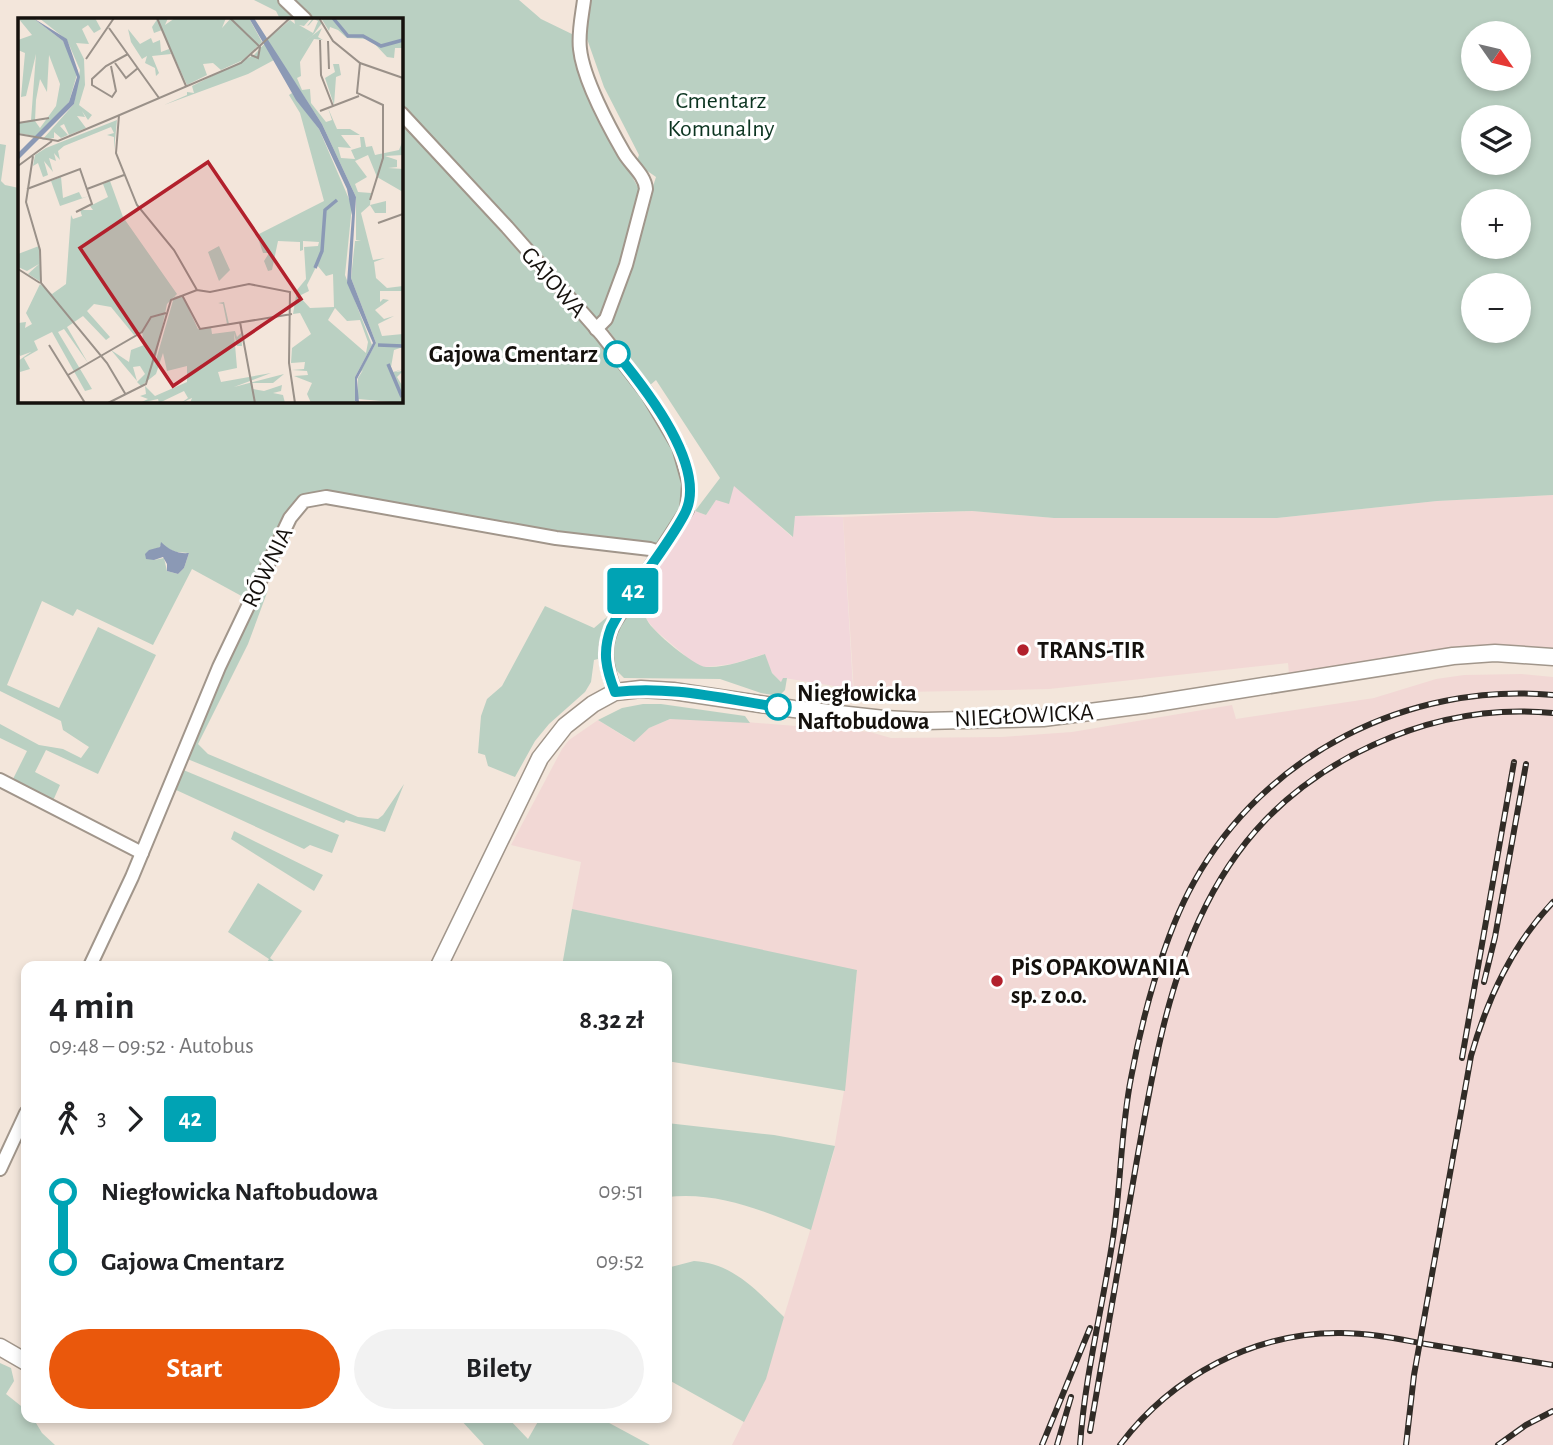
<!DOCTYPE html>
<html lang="pl">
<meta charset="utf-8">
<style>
body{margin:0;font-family:"Alegreya Sans",sans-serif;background:#f2f2f2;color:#202124;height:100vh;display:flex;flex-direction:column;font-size:26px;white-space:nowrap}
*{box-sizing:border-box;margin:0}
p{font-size:23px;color:#757577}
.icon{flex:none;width:38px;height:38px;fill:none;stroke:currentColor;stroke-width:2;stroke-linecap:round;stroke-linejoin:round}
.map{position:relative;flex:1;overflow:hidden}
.sheet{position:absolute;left:21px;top:961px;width:651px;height:462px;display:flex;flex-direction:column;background:#fff;border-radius:14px;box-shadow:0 4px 10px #0003}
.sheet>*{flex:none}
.badge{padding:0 14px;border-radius:5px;font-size:24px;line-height:46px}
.needle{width:46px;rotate:124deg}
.fabs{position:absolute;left:1461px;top:21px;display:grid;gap:14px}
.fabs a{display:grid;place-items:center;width:70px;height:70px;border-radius:50%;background:#fff;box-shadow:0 4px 10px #0003;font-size:35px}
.map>.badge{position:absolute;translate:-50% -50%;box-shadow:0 0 0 4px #fff}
.legs{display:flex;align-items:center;gap:10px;height:77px;padding:0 28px;font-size:23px}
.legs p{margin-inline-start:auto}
.overview{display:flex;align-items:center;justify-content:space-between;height:119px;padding:0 28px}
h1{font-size:38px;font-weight:600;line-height:52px}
.action{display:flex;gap:14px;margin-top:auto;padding:14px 28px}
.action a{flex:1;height:80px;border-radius:42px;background:#ea580c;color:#fff;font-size:28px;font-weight:600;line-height:80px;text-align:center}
.action a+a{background:#f2f2f2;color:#202124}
ul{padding:0 28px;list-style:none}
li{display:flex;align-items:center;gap:24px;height:70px;font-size:26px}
li i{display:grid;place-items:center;width:10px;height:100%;margin:0 9px;background:currentColor}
li i::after{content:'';width:18px;height:18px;margin:-9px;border:5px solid;border-radius:50%;background:#fff}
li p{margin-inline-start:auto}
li:first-child i{background:linear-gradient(#0000 50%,currentColor 0)}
li:last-child i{background:linear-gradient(currentColor 50%,#0000 0)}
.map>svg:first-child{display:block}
.commercial{fill:#f2d7db}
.industrial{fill:#f2d8d5}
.green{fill:#bad0c2;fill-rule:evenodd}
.water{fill:#8b99b5}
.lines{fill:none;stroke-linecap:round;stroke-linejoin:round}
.minor-casing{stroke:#a1968b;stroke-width:16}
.tertiary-casing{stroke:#a1968b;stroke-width:19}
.minor{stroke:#fff;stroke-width:12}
.tertiary{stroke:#fff;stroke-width:16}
.rail-casing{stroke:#312c27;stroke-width:6}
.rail{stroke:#fff;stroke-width:3.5;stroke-dasharray:10;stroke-linecap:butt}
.line-1-casing{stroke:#fff;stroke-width:16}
.line-1{stroke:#00a3b4;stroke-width:10}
.stop-1-dot{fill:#fff;stroke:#00a3b4;stroke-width:3.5}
.poi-dot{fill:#b2202c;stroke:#fff;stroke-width:2.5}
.labels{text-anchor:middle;stroke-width:6;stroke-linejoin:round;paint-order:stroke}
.park-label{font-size:24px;fill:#0b3420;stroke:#fff}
.street-label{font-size:24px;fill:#15110d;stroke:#fff}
.stop-label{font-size:24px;font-weight:bold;fill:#15110d;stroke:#fff;text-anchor:end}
.poi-label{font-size:24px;font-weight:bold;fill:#15110d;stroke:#fff;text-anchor:start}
.inset-river{fill:none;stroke:#8b99b5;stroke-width:3.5}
.inset-road{fill:none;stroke:#9a9189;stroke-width:2}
.view{fill:#b2202c;fill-opacity:0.15;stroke:#b2202c;stroke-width:3.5}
.inset-edge{fill:none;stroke:#15110d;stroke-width:3.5}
</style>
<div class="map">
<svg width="1553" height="1445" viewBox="0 0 1553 1445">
<rect width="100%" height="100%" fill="#f3e6db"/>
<polygon class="commercial" points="734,485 792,537 795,516 843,517 853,689 784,678 781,682 772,673 764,654 732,664 705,667 696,665 655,630 647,620 640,593 670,545 695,511 706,515 716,500"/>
<g class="industrial">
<polygon points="1553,495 1553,649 1495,645 1289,674 1288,663 1049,689 854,693 843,517 972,511 1054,518 1277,518 1437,501"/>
<polygon points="1522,674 1553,677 1553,1445 732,1445 765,1379 833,1155 845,1085 857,971 572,909 581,862 511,845 562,749 569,740 598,720 633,742 649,728 670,719 697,718 870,732 891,738 1002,737 1072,732 1232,705 1236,719 1374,698 1436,679 1464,675"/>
</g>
<g class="green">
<polygon points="254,0 277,0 298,19 280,19 276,11"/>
<polygon points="293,0 519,0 541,19 576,36 606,129 640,191 628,249 598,324 485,192 401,104 401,19 315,19"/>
<path d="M590,0H1553V495L1437,501L1277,518H1054L972,511L795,516L793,537L734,486L729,504L716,500L706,515L695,511L720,478L656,380L649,386L607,328L656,177L636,163L639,155L604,87L586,36ZM1474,33H1519V79H1474ZM1474,117H1519V163H1474ZM1474,201H1519V247H1474ZM1474,285H1519V331H1474Z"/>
<path d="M401,122C446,169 489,219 533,268C577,318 683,422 684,490C684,511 668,529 657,547L579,537L310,495L247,599L192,569L153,645L77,609L73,616L42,601L7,685L59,708L98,627L156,655L98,774L46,750L35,772L60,785L52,803L0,777V773L13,779L27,751L0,738V724L39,745L63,749L81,758L89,747L63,730L61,721L0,691V144L6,145L1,181L5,185L19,188V401H401ZM160,545L176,552L189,553L184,568L178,574L167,571L164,558L154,560L148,552L160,547Z"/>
<polygon points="260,589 268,590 248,644 198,744 208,754 358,817 378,819 383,815 404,784 385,832 346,820 344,823 185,758"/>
<path d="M640,593C642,601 643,612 647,620C652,631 694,666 706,667C726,668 746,660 765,654L772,673L781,682L783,678H787L785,690L779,696L761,693L720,679L624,678L616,670L613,660L610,659L614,638Z"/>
<polygon points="545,606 594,628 607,617 598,659 594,660 591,682 585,692 549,724 535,741 515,777 488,766 485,755 478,753 481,716 487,699 502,686"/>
<polygon points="643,704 661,704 745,716 750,723 670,719 649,728 634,742 598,720 622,708"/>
<polygon points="181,769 339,835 332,853 310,845 304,849 174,789"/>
<polygon points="234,831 323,875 314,891 231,839"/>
<polygon points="258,883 302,911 270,958 280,966 265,966 269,959 228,932"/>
<polygon points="572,909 857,970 845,1091 667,1061 667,966 562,966"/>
<path d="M667,1123L774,1135L835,1146L811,1230C764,1211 718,1191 667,1197Z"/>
<path d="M694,1261C733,1263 757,1291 784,1317L766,1379L744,1422L667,1379V1268Z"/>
<polygon points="0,1363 11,1368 14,1381 6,1394 26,1410 26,1418 33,1418 42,1433 55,1445 0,1445"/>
<polygon points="459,1418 508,1418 528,1439 540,1418 600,1418 650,1445 484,1445"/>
</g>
<path class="water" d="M161,542C169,550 178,554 189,553L184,568L178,574L167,571V564L163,557L154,560L146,559L145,554L149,550L160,547Z"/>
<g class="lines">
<defs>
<g id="minor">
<polyline points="285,0 305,19"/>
<path d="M584,0C582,16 578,33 580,49C583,78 609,127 624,153C631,165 645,175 646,189L626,265L606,319L596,329"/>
<path d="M401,113L507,227L602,335L647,393L679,447L689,483L687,510L614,623C601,648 606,667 615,692"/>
<polyline points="0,780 142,853"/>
<polyline points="90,966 132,877 219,667 290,518 304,501 326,497 556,538 650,549 659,552"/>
<polyline points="0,1169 26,1113"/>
</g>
<g id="tertiary">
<polyline points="439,966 540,758 565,726 593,704 615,692 641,689 673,691 794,709 884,719 924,721 1043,718 1144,705 1453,656 1495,653 1553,657"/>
<polyline points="0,1347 26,1362"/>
</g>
</defs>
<use href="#minor" class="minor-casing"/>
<use href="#tertiary" class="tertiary-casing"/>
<use href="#minor" class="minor"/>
<use href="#tertiary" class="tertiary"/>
<defs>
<g id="rail">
<polyline points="1484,982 1495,937 1526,764"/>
<polyline points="1462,1058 1514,762"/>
<path d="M1090,1431C1105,1345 1120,1258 1135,1171C1166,994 1192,828 1373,745C1429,719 1491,707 1553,713"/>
<polyline points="1042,1445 1090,1328"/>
<polyline points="1057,1445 1071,1397"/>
<path d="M1080,1445C1085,1373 1104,1302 1114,1231C1121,1180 1121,1129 1131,1078C1142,1018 1164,935 1194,882C1265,754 1408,682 1553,695"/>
<path d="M1120,1445C1172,1376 1254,1332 1341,1333C1370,1333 1398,1339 1426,1344C1468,1351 1511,1358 1553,1365"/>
<path d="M1406,1445L1414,1375L1471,1056C1487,1000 1512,945 1553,902"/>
<polyline points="1498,1445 1526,1425 1553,1411"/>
</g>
</defs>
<use href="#rail" class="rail-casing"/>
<use href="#rail" class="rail"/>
</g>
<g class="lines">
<defs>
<path id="line-1" d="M617,354C645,388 710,469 684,515C663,554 631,588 611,628C602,652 606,669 615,692C669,685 724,699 778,707"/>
</defs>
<use href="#line-1" class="line-1-casing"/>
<use href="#line-1" class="line-1"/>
</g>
<g class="stop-1-dot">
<circle cx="617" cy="354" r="12"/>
<circle cx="778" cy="707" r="12"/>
</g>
<g class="poi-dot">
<circle cx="1023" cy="650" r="7"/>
<circle cx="997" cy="981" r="7"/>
</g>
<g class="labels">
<g class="park-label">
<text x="721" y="108">Cmentarz<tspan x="721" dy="28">Komunalny</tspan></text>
</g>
<g class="street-label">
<text transform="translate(554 282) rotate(49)" y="8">GAJOWA</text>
<text transform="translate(267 567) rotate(-64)" y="8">RÓWNIA</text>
<text transform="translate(1024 715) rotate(-3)" y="8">NIEGŁOWICKA</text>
</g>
<g class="stop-label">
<text x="598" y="362">Gajowa Cmentarz</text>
<text x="797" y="701" text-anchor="start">Niegłowicka<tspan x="797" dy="28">Naftobudowa</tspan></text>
</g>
<g class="poi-label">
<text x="1037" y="658">TRANS-TIR</text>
<text x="1011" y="975">PiS OPAKOWANIA<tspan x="1011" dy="28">sp. z o.o.</tspan></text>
</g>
</g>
<g transform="translate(18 18)">
<rect width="385" height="385" fill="#f3e6db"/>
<path d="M0,0H15L45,23L60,53L51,84L21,119L0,115V105L13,102L18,36L8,78L3,79L7,35L0,32V22L14,17ZM31,37L42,66L38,88L22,110L17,103L18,82L22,61L29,74ZM21,0H77L83,11L76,15L70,7L64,11L71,26L58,25L66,41L67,67L61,87L74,97L70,102L64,93L67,99L59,98L68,110L51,117L46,106L42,108L50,117L43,120L36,114V120L24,122L56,86L62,52L49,22ZM140,0H150L147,7L157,0H208L204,10L213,0H231L244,24L225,42L203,52L195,45L185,46L189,57L169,67L144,12L136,15L134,9ZM276,0H293L286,8L281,7L295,15L300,3L296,1L291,7L289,8L295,0H299L304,5L295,17L280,29L304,10L300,19L305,22L296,21L282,44L283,58L279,60L284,72L292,71L293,85L308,104L314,102L310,90L319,111H332L342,117H323L333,130L320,129L323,140L337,141L333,132L343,129L342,119H346L348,129L354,128L357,137L381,132L385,122V137L367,138L379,142V149L370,150L385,151V174L359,159L350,137L337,143L349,159L337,166L340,174L353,175L352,187L368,183V195H357L352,187L343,195L355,242L367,240L356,244L358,260L369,270L385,268V281L384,273H362V284L365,281L371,282L357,292L366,301L376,298L360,306L364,318L385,316V329L376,332L373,349L375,354L385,351L377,354L385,353L379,359L385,369V385L340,381V360L345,352L341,356L358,325L333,260L337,223H343L338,222V179L304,106L249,22L272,2L277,6ZM303,0H385V30H377L376,40L369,39L352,21L329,20L320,12L312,9L311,13ZM110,11L122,26L133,20L135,25L142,22L143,34L151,31L153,36L134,38L141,55L138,58L137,50L127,45L129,38L124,41L113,24ZM247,25L256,42L230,56L146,87L169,77V74L176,75L174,68L236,37ZM315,46H321L323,57L318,59L316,87L307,60L317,54ZM274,75L301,111L334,188L327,257L354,327L337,359V385H293L289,376L294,365L276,358L290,357L289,353L274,352L286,351L287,344L273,345L274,330L293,316L282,295L275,296L279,272L288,261L286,229L300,228L301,224L285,223V232L282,233V224L260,223L254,252L250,253L246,243L251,235H245L239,217L306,183L282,95L271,77ZM299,247L308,258L315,256L316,289L292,290L281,278L291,273L289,267ZM317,290L329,303L342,302L350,324L348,335L310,302ZM99,102L96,132V119L89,117L96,115L93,109L46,128L40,133L42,142L36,135L38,143L31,140L35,154L26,143L30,157L25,159L20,145L15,148L17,137L28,130ZM43,159L45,180L61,174L64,180L71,178L42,188L33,163ZM92,163L105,199L159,276L149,286L136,349L156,279L164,277L180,311L209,306L205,286L200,285L206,284L211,306L193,309L194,316L217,313L219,319L223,315L224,328H219L216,315L219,350L200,354L203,364L253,355L216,369L266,356L255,365H234L235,371L246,373L264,367L263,373L255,375L265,377L267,385H172L174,380L163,385L170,380L166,373L141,385L140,381L122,385L130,381L122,378L128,376L127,368L137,378L169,364V348L149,353L145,335L138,356L123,368L119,364L127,356L122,348L115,349L119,363L93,332L111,344L113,332L126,327L124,314L116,317L93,289L76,286L69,293L92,319L88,322L65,298L49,309L70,345L46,311L40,314L74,371L67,373L34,314L16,323L20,332L6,340L12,351L2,354L0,343L13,334L2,338L0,334V305L8,304L7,310L14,306L8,295L22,266L34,276L48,266L53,197L55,201L64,198L62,192H75L72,188L90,179L85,166ZM21,228L23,264L10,256L21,246L9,253L0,249V236ZM201,228L212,252L201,263L190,234Z" fill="#bad0c2" fill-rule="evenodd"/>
<path d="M15,0L49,21L62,59L56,86L0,142V135L51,84L59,59L45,23ZM231,0H236L304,106L338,179L333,260L358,325L339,361L341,385L337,383V359L355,325L329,265L334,197L329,171L301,111L278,82Z" fill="#8b99b5"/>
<path class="inset-river" d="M315,0L330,18H345L363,28L385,22M297,250L304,233L307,192L319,182M360,327L385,328M370,346L384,379"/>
<path class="inset-road" d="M139,0L168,68M212,0L242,29L240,40L233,37M301,0L315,23L342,45L385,60M91,10L141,80M302,22L303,57L315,88M310,23L311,51M68,41L96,0M97,45L108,60L120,50M342,45L339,75L365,87V140L352,182M93,48L98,73L94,79L74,67V61L88,48L110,36M302,93L341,78M101,97L98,135L119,187L156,232L179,272L192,274L231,266L272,274L271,345L277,385M0,105L31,100M0,116L40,123L97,99L223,45L272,0M15,138L8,184L22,232L23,265L89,345L108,377M0,148L34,123M9,171L62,151L74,186L58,194M69,171L106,157M360,205L385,196M0,251L22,265M164,277L182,311L274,296M222,304L237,385M31,327L67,385M50,357L124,314L133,299L148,295M90,385L128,366L153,282L179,272"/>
<path class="view" d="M190,144L283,281L155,368L62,230Z"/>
<rect width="385" height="385" class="inset-edge"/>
</g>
</svg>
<div class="fabs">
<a><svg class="needle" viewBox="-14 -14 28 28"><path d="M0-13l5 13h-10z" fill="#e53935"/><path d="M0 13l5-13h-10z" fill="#757577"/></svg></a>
<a><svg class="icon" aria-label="layers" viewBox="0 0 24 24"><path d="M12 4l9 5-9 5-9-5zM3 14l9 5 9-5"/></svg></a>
<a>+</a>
<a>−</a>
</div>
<b class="badge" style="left:633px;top:591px;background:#00a3b4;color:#fff">42</b>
<section class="sheet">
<div class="overview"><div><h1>4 min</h1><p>09:48 – 09:52 · Autobus</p></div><b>8.32 zł</b></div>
<div class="legs"><svg class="icon" aria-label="walk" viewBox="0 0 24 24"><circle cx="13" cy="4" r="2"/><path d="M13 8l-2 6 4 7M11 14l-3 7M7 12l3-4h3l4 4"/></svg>3<svg class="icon" aria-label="forward" viewBox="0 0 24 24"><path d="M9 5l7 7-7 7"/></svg><b class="badge" style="background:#00a3b4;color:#fff">42</b></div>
<ul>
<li><i style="color:#00a3b4"></i><b>Niegłowicka Naftobudowa</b><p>09:51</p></li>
<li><i style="color:#00a3b4"></i><b>Gajowa Cmentarz</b><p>09:52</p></li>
</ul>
<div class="action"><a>Start</a><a>Bilety</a></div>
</section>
</div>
